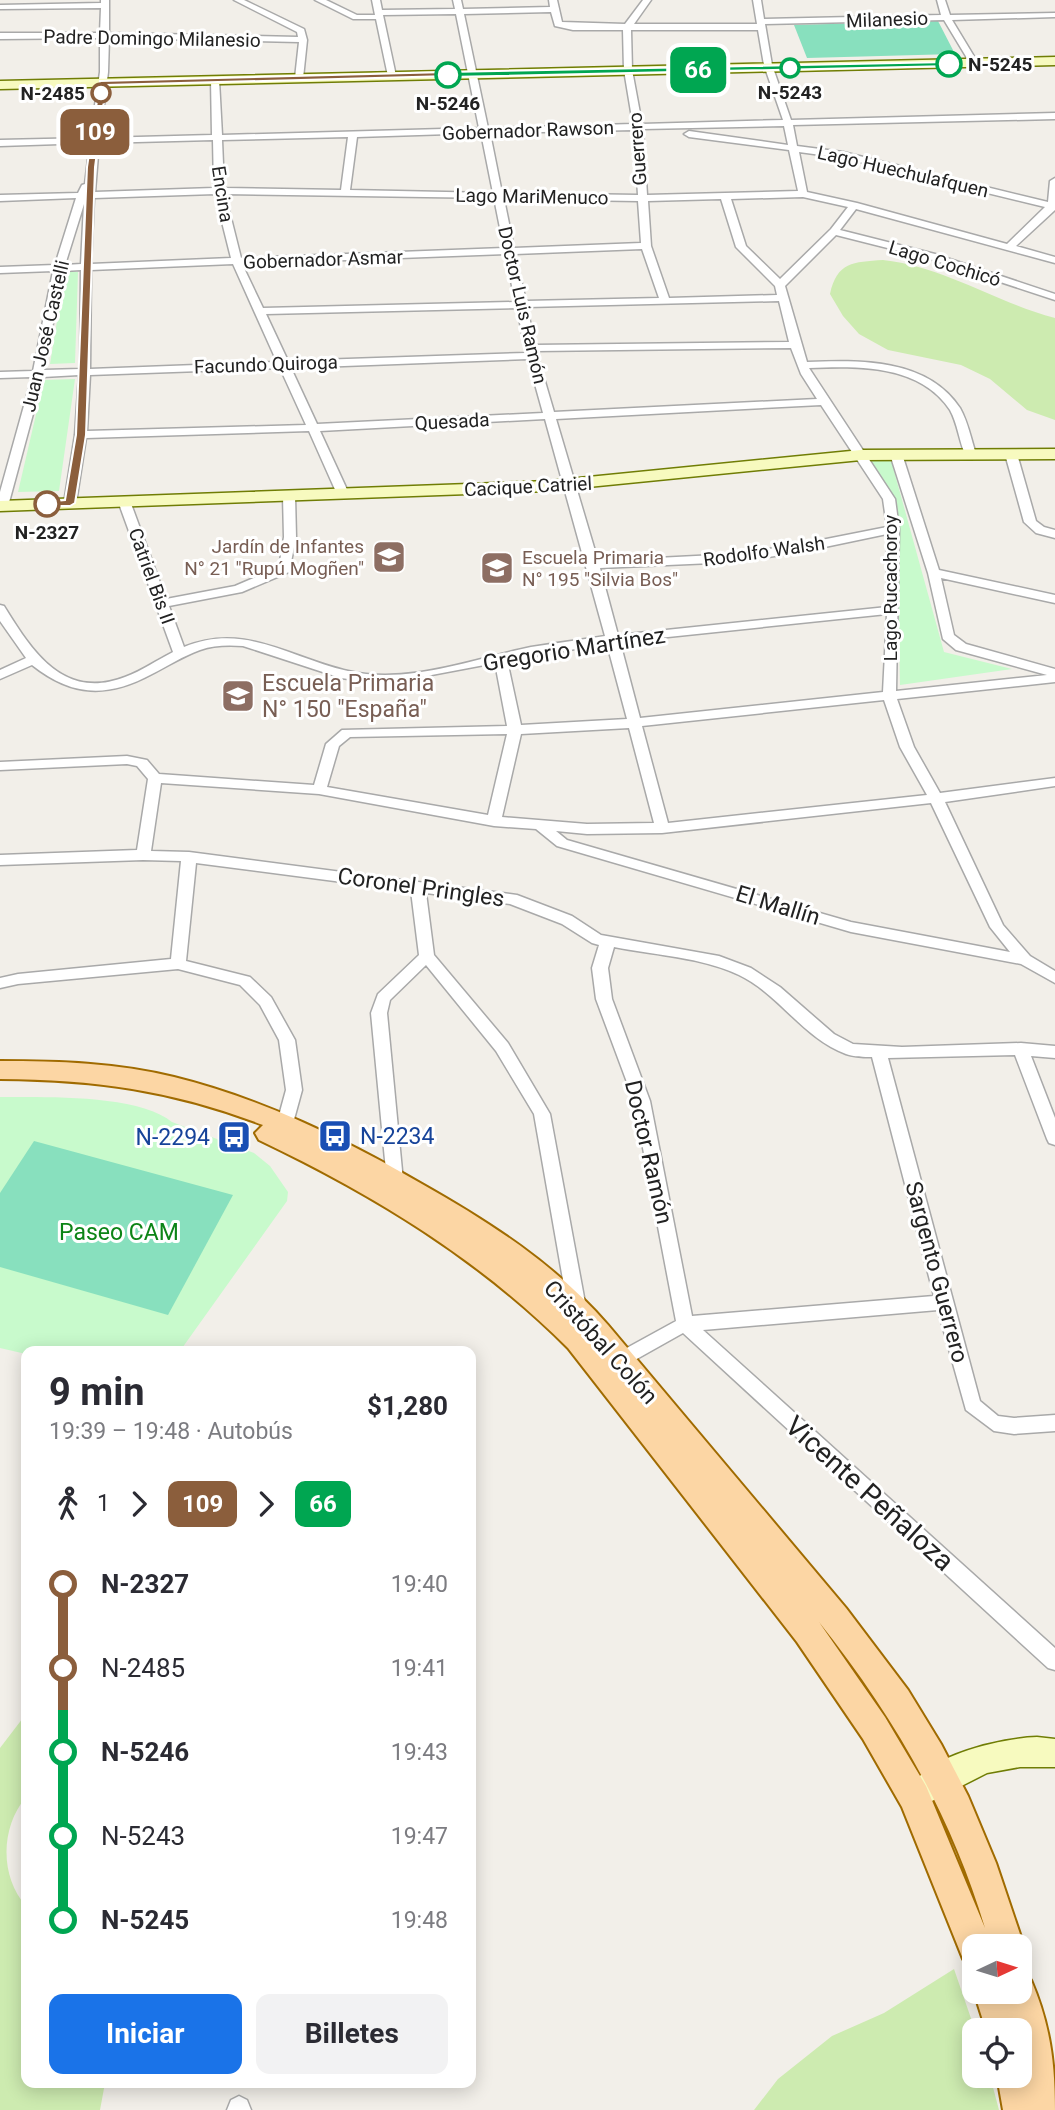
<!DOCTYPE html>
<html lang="es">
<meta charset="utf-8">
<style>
body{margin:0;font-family:Roboto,sans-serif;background:#f2f2f3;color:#2b2b33;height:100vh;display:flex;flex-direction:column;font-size:26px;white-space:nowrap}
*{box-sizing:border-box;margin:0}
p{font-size:23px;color:#7c7c81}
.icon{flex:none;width:38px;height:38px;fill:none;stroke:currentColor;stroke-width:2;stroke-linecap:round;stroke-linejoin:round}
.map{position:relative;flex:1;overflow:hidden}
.details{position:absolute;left:21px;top:1346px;width:455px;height:742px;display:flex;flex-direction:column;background:#fff;border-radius:14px;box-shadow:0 4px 18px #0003}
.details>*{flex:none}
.badge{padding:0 14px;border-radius:10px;font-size:24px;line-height:46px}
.needle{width:46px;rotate:86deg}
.fabs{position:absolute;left:962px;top:1934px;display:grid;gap:14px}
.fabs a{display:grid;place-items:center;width:70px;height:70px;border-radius:14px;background:#fff;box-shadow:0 4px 18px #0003;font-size:35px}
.map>.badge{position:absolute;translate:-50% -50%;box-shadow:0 0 0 4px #fff}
.legs{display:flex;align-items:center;gap:10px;height:77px;padding:0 28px;font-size:23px}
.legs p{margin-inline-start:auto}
.headline{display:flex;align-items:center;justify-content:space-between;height:119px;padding:0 28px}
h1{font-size:38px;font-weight:700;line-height:52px}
.button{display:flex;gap:14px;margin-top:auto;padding:14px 28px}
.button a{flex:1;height:80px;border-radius:14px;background:#1a73e8;color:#fff;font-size:28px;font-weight:700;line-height:80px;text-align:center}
.button a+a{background:#f2f2f3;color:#2b2b33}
ul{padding:0 28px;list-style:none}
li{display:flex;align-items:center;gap:24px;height:84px;font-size:26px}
li i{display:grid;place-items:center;width:10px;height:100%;margin:0 9px;background:currentColor}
li i::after{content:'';width:18px;height:18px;margin:-9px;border:5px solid;border-radius:50%;background:#fff}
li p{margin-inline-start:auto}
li:first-child i{background:linear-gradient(#0000 50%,currentColor 0)}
li:last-child i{background:linear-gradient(currentColor 50%,#0000 0)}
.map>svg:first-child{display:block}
.grass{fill:#cdebb0}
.park{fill:#c8facc}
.pitch{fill:#88e0be}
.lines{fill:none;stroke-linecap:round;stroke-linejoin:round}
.street-casing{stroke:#a9a9a9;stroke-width:3}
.secondary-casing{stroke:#707d05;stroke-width:3}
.primary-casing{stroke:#a06b00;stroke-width:4}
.street{fill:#fff;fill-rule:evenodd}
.secondary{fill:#f7fabf;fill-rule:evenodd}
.primary{fill:#fcd6a4;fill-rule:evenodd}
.line-1{fill:#8b5e3c;stroke:#fff;stroke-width:2}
.line-2{fill:#00a651;stroke:#fff;stroke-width:2}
.stop-2-dot{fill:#fff;stroke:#00a651;stroke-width:3.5}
.stop-1-dot{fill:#fff;stroke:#8b5e3c;stroke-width:3.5}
.labels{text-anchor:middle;stroke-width:6;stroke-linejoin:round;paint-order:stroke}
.far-street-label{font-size:19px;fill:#222;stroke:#fff}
.far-stop-label{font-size:19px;font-weight:bold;fill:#222;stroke:#fff}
.far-education-label{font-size:19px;fill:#785e54;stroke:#fff;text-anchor:end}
.street-label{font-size:23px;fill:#222;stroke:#fff}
.education-label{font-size:23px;fill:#785e54;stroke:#fff;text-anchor:start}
.transit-label{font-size:23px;fill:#164399;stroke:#fff;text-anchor:start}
.park-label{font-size:23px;fill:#0c8416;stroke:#fff}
.near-street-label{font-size:28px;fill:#222;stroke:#fff}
</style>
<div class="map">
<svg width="1055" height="2110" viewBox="0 0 1055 2110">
<rect width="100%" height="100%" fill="#f2efe9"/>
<g class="grass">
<path d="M883,260C945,267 995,302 1055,318V420L1027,410L990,379L961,365L888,350L859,334L843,316L830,294C837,262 853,262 883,260Z"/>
<path d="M26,1714V1797C0,1828 0,1877 26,1906V2082L105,2083L100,2110H0V1748Z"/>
<polygon points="954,1969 975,2030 975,2076 990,2076 999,2110 754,2110 778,2079 832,2036 884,2013"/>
</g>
<g class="park">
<polygon points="65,272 78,272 75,363 50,364"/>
<polygon points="75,379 59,491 18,492 44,380"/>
<polygon points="870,460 891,460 944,652 1012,669 900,685 897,503"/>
<path d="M0,1097C43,1097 139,1094 172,1122L254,1153L270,1166L288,1192L287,1201L180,1351H26V1354L0,1348Z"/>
</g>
<g class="pitch">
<polygon points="938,21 955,54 807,58 794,25"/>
<polygon points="34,1141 233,1195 168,1315 0,1267 0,1193"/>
</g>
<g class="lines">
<defs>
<g id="street">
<path d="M101,0H109V33L298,37L297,32L234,0H244L304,29L307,40L303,78L299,81L295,78L299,42L109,38L108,72L100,138L212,135L211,80L215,77L219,80L222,135L479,128L456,14L383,15L396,76L392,79L388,76L376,19H353L315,0H326L357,15H375L372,0H380L382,10L455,9L453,0H461L463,9L550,7L549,0H557L562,22L625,24L643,0H651L634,24H757L753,0H761L764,19L941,15L937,0H945L950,15L1055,13V17L952,20L978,63L974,66L970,63L944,20L765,24L772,65L791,120L1055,113V119L793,125L797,146L843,152L1048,202L1050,181L1055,178V210L1016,246L1055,257V263L856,209L840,230L935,254L1055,294V300L927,258L836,235L785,286L807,362C859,360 927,358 960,408C968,422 971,439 976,454L966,456C959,442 958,424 950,410C920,364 857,366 809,368L895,499L899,529L896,691L1047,675L956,650L943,639L928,573L890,454L892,452L902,454L939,570L1055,595V603L941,578L954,635L966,644L1055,669V682L897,699L914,747L940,793L1055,778V786L945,802L1003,925L1030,956L1055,971V983L1021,964L851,932L557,846L536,829L494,826L319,794L161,783L151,851L189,852L517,895L572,916L601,935L719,956L751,968L780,987L834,1034L853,1044L902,1047L1021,1043L1055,1046V1058L1031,1056L1055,1118V1145L1049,1143L1047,1139L1015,1055L888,1058L980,1401L998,1416L1014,1418L1055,1415V1431L1014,1434L994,1431L966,1410L938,1310L703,1330L1055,1648V1670L1048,1668L683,1333L626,1365L620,1367L614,1365L611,1360L614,1355L676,1321L634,1101L596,999L592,968L599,945L592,943L562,924L510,904L426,893L434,955L508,1043L550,1114L586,1308L583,1313L577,1315L571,1313L568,1308L534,1114L496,1051L426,965L390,1000L387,1013L403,1181L401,1186H389L387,1181L371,1013L378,994L419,955L411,891L196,863L186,961L250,977L271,997L295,1040L302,1090L293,1123L291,1127H279L277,1123L286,1090L279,1040L260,1005L240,985L178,969L18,984L0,988V978L18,974L171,959L181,861L143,860L0,865V855L137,850L148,779L137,766L127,764L0,770V762L127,756L147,760L159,774L314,785L326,744L342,730L507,726L495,663L384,684L341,678L243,646C228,645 214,645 200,650C183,656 168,666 152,674C108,698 72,697 32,665L0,679V670L26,658L0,621V605L4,606C32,651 63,701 125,677C142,671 157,660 173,652L118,501L120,499L124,497L130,501L166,599L235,586L279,567L284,537L283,496L289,492L295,496L296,537L289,572L242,592L169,606L184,647C245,622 290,658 348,671C408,685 473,659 531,647C556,643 581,640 605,636L545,419L320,431L349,494L343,498L337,494L309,431L86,438L76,503L70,507L64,503L75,435L79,375L43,377L8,506L0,509V492L32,377L0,378V372L33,371L53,271L0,273V267L55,265L76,198L0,201V195L78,193L82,185L85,184L90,143L0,146V140L90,138L100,72V38L0,39V33H100L101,8L0,9V5L101,3ZM551,12L555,26L573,30H623L624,70L633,124L488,128L464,14ZM631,30H758L764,65L783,120L642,124L632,70ZM784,126L788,145L689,131L684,134L689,137L789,150L798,191L647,195L643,129ZM634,130L638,195L502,193L490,133ZM481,133L493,193L350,190L357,137ZM348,137L341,190L224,188L222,140ZM213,140L214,188L95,192L99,143ZM799,152L843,158L1045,207L1007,244L857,203L807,192ZM215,194L231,258L91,264L94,198ZM225,194L494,198L504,248L241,258ZM803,197L848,207L831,229L780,279L746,246L731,199ZM504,199L638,201L641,243L514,248ZM721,199L736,247L775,286L777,295L669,298L651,246L648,201ZM84,204L81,264L65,265ZM642,249L659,298L526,301L515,254ZM506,254L515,302L263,308L242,264ZM233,264L277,362L90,369L91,270ZM81,270L80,369L44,370L63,271ZM779,301L789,342L535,345L527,307ZM517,308L526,353L288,361L266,314ZM791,348L801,374L817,399L554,412L536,351ZM528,359L543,413L317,424L291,368ZM280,368L306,425L87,431L90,375ZM821,405L883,499L887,527L801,544L735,554L598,561L556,419ZM887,534V607L618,635L600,568L735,562L801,552ZM887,614L883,692L640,718L620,642ZM607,644L627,719L521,725L507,660ZM884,700L900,747L927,795L668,823L642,726ZM629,728L654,823L587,824L502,817L521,734ZM507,734L488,815L327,787L339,746L350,737ZM931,803L990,927L1010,952L851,922L567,840L556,831L587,834L662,833ZM614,947C654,955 701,957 739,975C779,994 804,1039 846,1054C854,1057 864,1057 872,1057L934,1296L692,1316L650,1101L612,999L608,968Z"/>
<polygon points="1011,451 1017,454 1036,521 1044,527 1055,530 1055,538 1036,533 1024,522 1005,454"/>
<polygon points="239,2096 247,2100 251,2110 227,2110 231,2100"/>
</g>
<g id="secondary">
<polygon points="1055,57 1055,65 0,89 0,81"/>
<polygon points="1055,449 1055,459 861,460 548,491 0,511 0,501 548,481 861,450"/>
<path d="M1037,1737L1055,1739V1767H1020L987,1773L926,1804L915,1800L911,1789C925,1755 1003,1738 1037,1737Z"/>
</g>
<g id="primary">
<path d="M0,1061C59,1061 117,1063 174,1077C263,1099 344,1139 422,1184C491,1223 556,1265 608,1325L846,1608L908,1690L941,1744L968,1796L996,1863L1024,1946L1020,1956V1946H975V1964L963,1959L902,1807L863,1739L797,1642L568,1348C478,1258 374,1195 259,1140L255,1133L263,1125C171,1090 98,1080 0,1079ZM819,1622C893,1715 951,1814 985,1928L926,1786L885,1717Z"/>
<path d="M1020,1975L1031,1980C1050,2024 1055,2063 1055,2110H1003L997,2076H1020V2030H986L974,1992H1020Z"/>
</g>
</defs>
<use href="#street" class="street-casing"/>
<use href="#secondary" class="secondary-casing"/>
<use href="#primary" class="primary-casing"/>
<use href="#street" class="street"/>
<use href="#secondary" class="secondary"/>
<use href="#primary" class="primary"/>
</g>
<polygon class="line-1" points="448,72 450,76 106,85 95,167 86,435 75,503 70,506 43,506 43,502 65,500 76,435 87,167 100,81"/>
<polygon class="line-2" points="949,62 951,66 448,77 444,75 448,72"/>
<defs>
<symbol id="school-square" viewBox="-11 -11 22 22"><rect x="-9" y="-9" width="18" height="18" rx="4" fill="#8d6e63" stroke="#fff"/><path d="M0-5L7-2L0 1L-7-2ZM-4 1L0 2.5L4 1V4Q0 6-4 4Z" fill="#fff"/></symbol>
<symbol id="bus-square" viewBox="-11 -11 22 22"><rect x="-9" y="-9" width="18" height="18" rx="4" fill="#1a4fb4" stroke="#fff"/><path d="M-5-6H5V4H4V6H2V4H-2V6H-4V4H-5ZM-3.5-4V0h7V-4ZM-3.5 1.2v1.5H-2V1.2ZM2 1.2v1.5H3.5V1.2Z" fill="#fff"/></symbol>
</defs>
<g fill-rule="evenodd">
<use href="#school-square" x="370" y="538" width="38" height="38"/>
<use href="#school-square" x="478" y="549" width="38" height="38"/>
<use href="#school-square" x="219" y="677" width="38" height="38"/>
<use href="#bus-square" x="316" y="1117" width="38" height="38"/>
<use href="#bus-square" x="215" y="1118" width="38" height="38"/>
</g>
<g class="stop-2-dot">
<circle cx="949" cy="64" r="12"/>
<circle cx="790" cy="68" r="9"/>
<circle cx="448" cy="75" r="12"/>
</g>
<g class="stop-1-dot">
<circle cx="101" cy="93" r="9"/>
<circle cx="47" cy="504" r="12"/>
</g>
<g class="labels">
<g class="far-street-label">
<text transform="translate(887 19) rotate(-2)" y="7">Milanesio</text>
<text transform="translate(152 38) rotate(1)" y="7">Padre Domingo Milanesio</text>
<text transform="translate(528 130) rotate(-2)" y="7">Gobernador Rawson</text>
<text transform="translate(637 149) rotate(-94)" y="7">Guerrero</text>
<text transform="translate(903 171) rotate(13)" y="7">Lago Huechulafquen</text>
<text transform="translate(223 194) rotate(81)" y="7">Encina</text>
<text transform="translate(532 196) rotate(1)" y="7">Lago MariMenuco</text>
<text transform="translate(323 259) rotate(-2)" y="7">Gobernador Asmar</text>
<text transform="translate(945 263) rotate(17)" y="7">Lago Cochicó</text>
<text transform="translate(523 305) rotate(77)" y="7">Doctor Luis Ramón</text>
<text transform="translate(45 336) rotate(-77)" y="7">Juan José Castelli</text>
<text transform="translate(266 364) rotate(-2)" y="7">Facundo Quiroga</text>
<text transform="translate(452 421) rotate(-3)" y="7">Quesada</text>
<text transform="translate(528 486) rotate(-3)" y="7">Cacique Catriel</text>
<text transform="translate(764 551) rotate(-8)" y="7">Rodolfo Walsh</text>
<text transform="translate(152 576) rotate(70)" y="7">Catriel Bis II</text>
<text transform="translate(890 588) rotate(-90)" y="7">Lago Rucachoroy</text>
</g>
<g class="far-stop-label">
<text x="968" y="71" text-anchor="start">N-5245</text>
<text x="790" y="99">N-5243</text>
<text x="85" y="100" text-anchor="end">N-2485</text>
<text x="448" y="110">N-5246</text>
<text x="47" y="539">N-2327</text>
</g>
<g class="far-education-label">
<text x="364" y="553">Jardín de Infantes<tspan x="364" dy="22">N° 21 "Rupú Mogñen"</tspan></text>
<text x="522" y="564" text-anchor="start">Escuela Primaria<tspan x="522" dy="22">N° 195 "Silvia Bos"</tspan></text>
</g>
<g class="street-label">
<text transform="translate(574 649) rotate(-9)" y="8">Gregorio Martínez</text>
<text transform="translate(421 887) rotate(8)" y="8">Coronel Pringles</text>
<text transform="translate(778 905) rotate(17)" y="8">El Mallín</text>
<text transform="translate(649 1152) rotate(77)" y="8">Doctor Ramón</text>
<text transform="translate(937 1272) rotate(75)" y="8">Sargento Guerrero</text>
<text transform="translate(601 1342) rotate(48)" y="8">Cristóbal Colón</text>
</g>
<g class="education-label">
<text x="262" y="691">Escuela Primaria<tspan x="262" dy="26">N° 150 "España"</tspan></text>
</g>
<g class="transit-label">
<text x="360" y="1144">N-2234</text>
<text x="210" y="1145" text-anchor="end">N-2294</text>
</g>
<g class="park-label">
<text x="119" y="1240">Paseo CAM</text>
</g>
<g class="near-street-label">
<text transform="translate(870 1493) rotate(42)" y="10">Vicente Peñaloza</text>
</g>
</g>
</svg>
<div class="fabs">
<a><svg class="needle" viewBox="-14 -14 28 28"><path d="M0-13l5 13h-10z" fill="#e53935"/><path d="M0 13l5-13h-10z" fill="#7c7c81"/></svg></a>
<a><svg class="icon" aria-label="locate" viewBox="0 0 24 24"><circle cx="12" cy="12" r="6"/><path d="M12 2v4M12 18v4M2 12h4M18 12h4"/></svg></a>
</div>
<b class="badge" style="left:95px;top:132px;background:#8b5e3c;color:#fff">109</b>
<b class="badge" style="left:698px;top:70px;background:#00a651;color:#fff">66</b>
<section class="details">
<div class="headline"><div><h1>9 min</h1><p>19:39 – 19:48 · Autobús</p></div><b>$1,280</b></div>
<div class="legs"><svg class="icon" aria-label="walk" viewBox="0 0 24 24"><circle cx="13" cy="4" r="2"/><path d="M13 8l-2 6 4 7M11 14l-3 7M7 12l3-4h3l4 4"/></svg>1<svg class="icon" aria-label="forward" viewBox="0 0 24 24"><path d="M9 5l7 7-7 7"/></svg><b class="badge" style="background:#8b5e3c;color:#fff">109</b><svg class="icon" aria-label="forward" viewBox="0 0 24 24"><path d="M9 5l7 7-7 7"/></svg><b class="badge" style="background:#00a651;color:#fff">66</b></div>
<ul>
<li><i style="color:#8b5e3c"></i><b>N-2327</b><p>19:40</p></li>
<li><i style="color:#8b5e3c"></i><span>N-2485</span><p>19:41</p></li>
<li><i style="color:#00a651"></i><b>N-5246</b><p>19:43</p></li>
<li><i style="color:#00a651"></i><span>N-5243</span><p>19:47</p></li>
<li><i style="color:#00a651"></i><b>N-5245</b><p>19:48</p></li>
</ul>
<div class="button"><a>Iniciar</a><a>Billetes</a></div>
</section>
</div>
